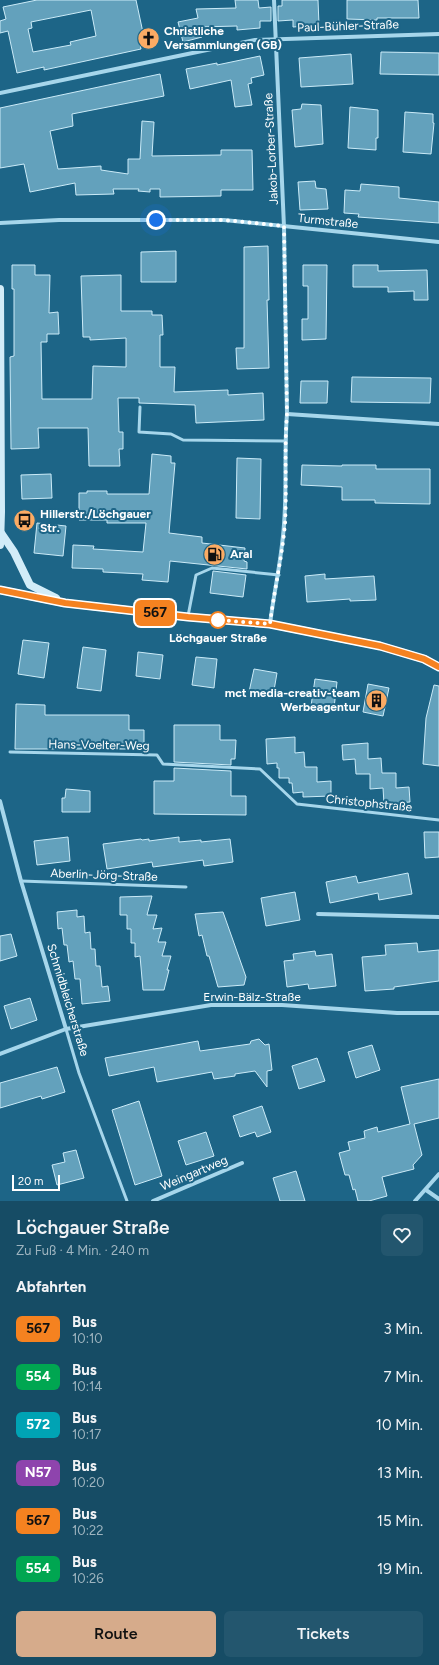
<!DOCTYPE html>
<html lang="de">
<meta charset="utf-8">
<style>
body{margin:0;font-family:Figtree,sans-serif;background:#23566e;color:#f1f3f6;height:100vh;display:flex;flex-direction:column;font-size:15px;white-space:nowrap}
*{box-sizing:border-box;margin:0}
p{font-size:13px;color:#9eb4bf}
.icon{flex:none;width:22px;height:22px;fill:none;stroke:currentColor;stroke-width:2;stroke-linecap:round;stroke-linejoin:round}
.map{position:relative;height:1201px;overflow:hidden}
.details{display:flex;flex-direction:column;background:#164c65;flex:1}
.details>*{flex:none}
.badge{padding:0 8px;border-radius:6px;font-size:14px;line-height:26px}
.scale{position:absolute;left:12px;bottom:10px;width:48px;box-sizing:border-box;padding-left:4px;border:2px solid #fff;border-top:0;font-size:11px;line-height:14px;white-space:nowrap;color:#fff;-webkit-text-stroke:3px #1d6587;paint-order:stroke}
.you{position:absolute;width:20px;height:20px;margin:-10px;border:3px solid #fff;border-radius:50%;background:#1a73e8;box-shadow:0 0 0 6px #1a73e833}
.map>.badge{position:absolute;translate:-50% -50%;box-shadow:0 0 0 2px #fff}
h2{padding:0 16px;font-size:15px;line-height:36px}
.round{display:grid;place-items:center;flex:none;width:42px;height:42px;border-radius:6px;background:#23566e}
.head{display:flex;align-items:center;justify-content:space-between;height:68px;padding:0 16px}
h1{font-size:19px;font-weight:600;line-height:30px}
.action{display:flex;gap:8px;margin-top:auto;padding:8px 16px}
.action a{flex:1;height:46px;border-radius:6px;background:#d6ab8b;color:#111;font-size:16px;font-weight:600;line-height:46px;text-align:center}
.action a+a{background:#23566e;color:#f1f3f6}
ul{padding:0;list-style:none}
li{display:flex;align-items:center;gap:12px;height:48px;padding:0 16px}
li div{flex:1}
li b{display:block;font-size:15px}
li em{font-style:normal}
li .badge{min-width:44px;font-weight:700;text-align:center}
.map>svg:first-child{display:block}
.building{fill:#63a1bc;stroke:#cbebf8;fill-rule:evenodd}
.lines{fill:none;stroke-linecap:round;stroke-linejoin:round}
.lane{stroke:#a6d6eb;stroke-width:3}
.street{stroke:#a6d6eb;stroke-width:4}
.secondary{stroke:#d2ecf8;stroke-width:8}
.line-casing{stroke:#fff;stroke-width:9}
.line{stroke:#f58220;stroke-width:6}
.walk{stroke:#fff;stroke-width:4;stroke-dasharray:0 7.2}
.stop-dot{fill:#fff;stroke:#f58220;stroke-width:2}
.labels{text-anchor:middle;stroke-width:4;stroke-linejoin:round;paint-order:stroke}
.street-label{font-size:12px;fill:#fff;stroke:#1d6587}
.poi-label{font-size:12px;font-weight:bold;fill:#fff;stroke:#1d6587;text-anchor:start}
.stop-label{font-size:12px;font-weight:bold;fill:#fff;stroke:#1d6587}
</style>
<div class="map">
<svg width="439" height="1201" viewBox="0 0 439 1201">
<rect width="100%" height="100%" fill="#1d6587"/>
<g class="building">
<path d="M37,0H136L145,42L140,44L141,49L44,70V67L17,73L8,31L0,33V21L6,19L3,7ZM91,10L96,36L70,42L71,45L33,52L28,29L32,28L31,22Z"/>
<polygon points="235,0 258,0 259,8 271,7 271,21 260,21 260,28 237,30 237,26 199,27 202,37 183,42 178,22 198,18 196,9 236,8"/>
<polygon points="282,0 318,0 319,25 293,27 293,20 278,21 278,6 282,6"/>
<polygon points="347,0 418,0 419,18 377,18 377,20 347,19"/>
<polygon points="381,52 439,53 439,75 380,74"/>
<polygon points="351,54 353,84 301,87 299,58"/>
<polygon points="260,56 264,75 251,78 252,83 248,84 252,105 235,107 231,80 190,89 186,69 217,63 217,65"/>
<polygon points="160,74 164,96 72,114 73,126 50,131 58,169 101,166 101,170 128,174 128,159 140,159 142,121 154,122 152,156 221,155 221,150 252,150 253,190 221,190 221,196 160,197 160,189 150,189 150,192 138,191 139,189 113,189 114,194 76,195 75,183 30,192 24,164 0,168 0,108"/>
<polygon points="302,104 321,105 323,144 295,147 292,110 301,109"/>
<polygon points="350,107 378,110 378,138 376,138 376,150 348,148"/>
<polygon points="405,112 433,114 433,123 434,123 431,154 403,152"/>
<polygon points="315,181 316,188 326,189 328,209 300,210 298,182"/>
<polygon points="361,184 399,187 399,198 439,202 439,223 358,217 359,214 344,213 345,190 360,191"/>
<polygon points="268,246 269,300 267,300 269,368 237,369 236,348 244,348 244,247"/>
<polygon points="176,251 176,282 141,282 141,252"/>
<polygon points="12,265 35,265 35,275 50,275 49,313 58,312 59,334 47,334 47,342 41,342 42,399 92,399 93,366 126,367 126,338 90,340 90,337 83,337 81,276 121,275 121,311 152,311 152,315 162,315 163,335 160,335 160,367 175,367 174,392 228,390 228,395 263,393 264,420 196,423 195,405 139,403 139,398 118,398 119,432 123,432 123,449 119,449 120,466 89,466 88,428 38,428 39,448 11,449 10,357 14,356 14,289 12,289"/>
<polygon points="303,265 327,265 326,339 302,340 302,319 308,319 308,286 303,286"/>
<polygon points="353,265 378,265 378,271 427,270 428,300 414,300 414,291 388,292 388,287 353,287"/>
<polygon points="352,377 431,378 430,403 351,402"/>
<polygon points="301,381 328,381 327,403 300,403"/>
<polygon points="152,454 171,456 171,463 175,463 169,533 202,537 202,543 245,548 244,561 247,562 247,569 170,561 168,582 142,580 143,574 103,572 103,569 72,568 73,545 94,546 93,549 143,552 146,523 107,523 107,520 79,520 79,493 87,493 87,491 107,491 107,494 149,494"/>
<polygon points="237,458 261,459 260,519 236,518"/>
<polygon points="302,465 342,466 342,465 376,465 376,469 430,469 430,504 375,503 375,500 342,500 342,487 301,485"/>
<polygon points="51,474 52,498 22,499 21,475"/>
<polygon points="37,523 66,526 63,556 34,553"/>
<polygon points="213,571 246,575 243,597 210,593"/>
<polygon points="325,574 325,579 374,576 376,600 350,601 350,599 307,602 305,576"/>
<polygon points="23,640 49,643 44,678 18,674"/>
<polygon points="83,647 106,650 101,691 77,688"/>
<polygon points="138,652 163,655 160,679 136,676"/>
<polygon points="196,657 217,659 214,688 192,685"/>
<polygon points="254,669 277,673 273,696 249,692"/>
<polygon points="315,679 337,682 334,708 311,706"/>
<polygon points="368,684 389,688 383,716 363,712"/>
<polygon points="434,685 439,686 439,766 423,764 426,718"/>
<polygon points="16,704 45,705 45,715 129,715 129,730 144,730 144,749 15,749"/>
<polygon points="174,725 220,725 220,740 236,740 235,759 231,759 231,765 174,762"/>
<polygon points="295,737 295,753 304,752 305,767 317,767 317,782 331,781 331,796 303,797 303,792 293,793 292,783 289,783 289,778 279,778 279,768 277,768 277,763 267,764 266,739"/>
<polygon points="368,743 368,759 381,758 382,773 396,773 396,788 409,787 410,802 384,804 383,788 370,789 370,774 356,774 355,759 343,760 342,745"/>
<polygon points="174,768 231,771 231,796 246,796 246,815 154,814 154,781 174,781"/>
<polygon points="66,789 90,791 90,812 62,812 62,798 65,798"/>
<polygon points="424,832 439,832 439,857 425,858"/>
<polygon points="68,837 70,861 37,865 34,841"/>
<polygon points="179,837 179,842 201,840 201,842 230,839 233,862 204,866 203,860 153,867 152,862 107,869 103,844 141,839 142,840 149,839 149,841"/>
<polygon points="408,873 412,894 379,900 378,893 330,903 326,882 356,876 358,883"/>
<polygon points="295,892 300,920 266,926 261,898"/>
<polygon points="152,896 147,915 157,915 153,929 162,928 158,942 166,942 162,956 171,956 167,970 169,970 164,990 143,990 140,956 135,957 135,943 131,943 131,929 127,929 127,915 120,915 120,897"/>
<polygon points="77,910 77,917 84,916 85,933 90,932 91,949 95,949 96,966 100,966 102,987 108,986 110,1001 82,1004 80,979 75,979 73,961 69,962 67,945 64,945 62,928 58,929 57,912"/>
<polygon points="223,912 246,977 244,985 218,987 209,956 207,956 202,935 199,936 195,914"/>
<polygon points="11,934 17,956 0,961 0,936"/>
<polygon points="417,943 418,952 439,950 439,981 394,987 394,989 365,991 362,957 386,955 385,945"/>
<polygon points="315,951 316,956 332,954 336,986 309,989 308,984 287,987 284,961 294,960 293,954"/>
<polygon points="30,998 37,1020 11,1029 4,1006"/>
<polygon points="259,1039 265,1045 269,1044 272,1070 267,1071 267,1087 255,1071 235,1074 235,1076 214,1079 212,1072 157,1082 154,1067 109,1076 105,1058 198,1041 200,1051 250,1044 251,1041"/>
<polygon points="372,1045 380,1070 356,1078 348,1052"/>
<polygon points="317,1058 325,1081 299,1089 292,1066"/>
<polygon points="57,1067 65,1092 42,1099 41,1096 0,1108 0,1083"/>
<polygon points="439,1079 439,1118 414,1124 422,1155 413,1165 414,1169 382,1177 387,1196 369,1201 358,1201 355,1189 353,1190 349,1175 345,1175 339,1153 350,1150 348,1142 365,1138 364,1131 377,1127 378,1132 410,1124 401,1087"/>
<polygon points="139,1101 162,1176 135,1185 112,1110"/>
<polygon points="262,1106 271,1132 257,1137 255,1132 240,1137 233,1116"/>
<polygon points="206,1132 214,1156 186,1165 178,1141"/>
<polygon points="76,1150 84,1178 57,1185 52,1165 65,1162 63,1153"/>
<polygon points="296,1171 305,1201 280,1201 273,1178"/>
</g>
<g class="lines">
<g class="lane">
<polyline points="140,407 139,432 171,434 183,440 285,441"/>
<polyline points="188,616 196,575 212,568 279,575"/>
<polyline points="10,752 157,755 163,764 260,769 297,804 439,820"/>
<polyline points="21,881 186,887"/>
<polyline points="66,1029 79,1073 127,1201"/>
</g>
<g class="street">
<polyline points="0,93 255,40 439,34"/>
<polyline points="0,223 59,220 224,220 439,242"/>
<polyline points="287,414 439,424"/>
<path d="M270,624C274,591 282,558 284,524C287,488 284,451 287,414L284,227L274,0"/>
<polyline points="0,801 21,881 66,1029"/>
<polyline points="318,914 439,917"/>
<polyline points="0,1054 66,1029 211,1005 282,1005 397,1013 439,1013"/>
<polyline points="426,1190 439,1199"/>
<polyline points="153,1201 242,1163"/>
<polyline points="415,1201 439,1174"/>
</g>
<g class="secondary">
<polyline points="0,289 1,512 0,545"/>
<polyline points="1,533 14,552 30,585 56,598"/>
<polyline points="0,590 65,603 188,617 270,624 380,646 424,659 439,667"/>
</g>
</g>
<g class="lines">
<defs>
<polyline id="line" points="0,590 65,603 188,617 270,624 380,646 424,659 439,667"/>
</defs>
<use href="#line" class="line-casing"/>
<use href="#line" class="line"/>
<path class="walk" d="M156,220H224L284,226L287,414C284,451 287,488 285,524C282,558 274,591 270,624L218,620"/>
</g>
<defs>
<symbol id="church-disc" viewBox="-11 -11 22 22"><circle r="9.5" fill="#fbab64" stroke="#1d6587"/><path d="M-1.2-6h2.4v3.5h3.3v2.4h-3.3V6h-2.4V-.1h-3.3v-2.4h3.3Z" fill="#111"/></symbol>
<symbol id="bus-disc" viewBox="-11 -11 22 22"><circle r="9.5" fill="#fbab64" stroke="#1d6587"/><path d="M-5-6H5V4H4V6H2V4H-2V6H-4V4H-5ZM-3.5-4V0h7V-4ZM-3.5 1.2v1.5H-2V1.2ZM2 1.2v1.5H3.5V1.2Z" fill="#111"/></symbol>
<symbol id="fuel-disc" viewBox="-11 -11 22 22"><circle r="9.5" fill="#fbab64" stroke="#1d6587"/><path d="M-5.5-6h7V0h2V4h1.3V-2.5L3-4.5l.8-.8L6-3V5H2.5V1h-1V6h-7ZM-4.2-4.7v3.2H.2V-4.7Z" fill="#111"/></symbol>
<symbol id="building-disc" viewBox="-11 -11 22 22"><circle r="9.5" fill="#fbab64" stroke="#1d6587"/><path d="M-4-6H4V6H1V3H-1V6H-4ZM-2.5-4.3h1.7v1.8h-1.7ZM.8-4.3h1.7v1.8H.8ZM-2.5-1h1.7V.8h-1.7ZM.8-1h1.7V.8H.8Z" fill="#111"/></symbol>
</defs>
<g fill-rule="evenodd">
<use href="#church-disc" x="136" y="26" width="25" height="25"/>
<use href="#bus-disc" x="12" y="508" width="25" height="25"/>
<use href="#fuel-disc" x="202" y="542" width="25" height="25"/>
<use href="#building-disc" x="364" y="688" width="25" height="25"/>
</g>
<circle class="stop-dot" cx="218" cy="620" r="8"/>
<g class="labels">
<g class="street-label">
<text transform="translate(348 26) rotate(-2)" y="4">Paul-Bühler-Straße</text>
<text transform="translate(271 149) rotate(-93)" y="4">Jakob-Lorber-Straße</text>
<text transform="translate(328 221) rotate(6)" y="4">Turmstraße</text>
<text transform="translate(99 745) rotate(1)" y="4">Hans-Voelter-Weg</text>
<text transform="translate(369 803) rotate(6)" y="4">Christophstraße</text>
<text transform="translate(104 875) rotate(2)" y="4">Aberlin-Jörg-Straße</text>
<text x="252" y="1001">Erwin-Bälz-Straße</text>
<text transform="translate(68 1000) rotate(73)" y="4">Schmidbleicherstraße</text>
<text transform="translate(194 1173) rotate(-23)" y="4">Weingartweg</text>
</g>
<g class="poi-label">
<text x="164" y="35">Christliche<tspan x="164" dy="14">Versammlungen (GB)</tspan></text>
<text x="40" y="518">Hillerstr./Löchgauer<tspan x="40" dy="14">Str.</tspan></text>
<text x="230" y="558">Aral</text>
<text x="360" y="697" text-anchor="end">mct media-creativ-team<tspan x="360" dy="14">Werbeagentur</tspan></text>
</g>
<g class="stop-label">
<text x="218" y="642">Löchgauer Straße</text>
</g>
</g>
</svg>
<div class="scale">20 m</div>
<div class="you" style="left:156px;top:220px"></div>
<b class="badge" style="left:155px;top:613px;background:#f58220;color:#111">567</b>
</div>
<section class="details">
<div class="head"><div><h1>Löchgauer Straße</h1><p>Zu Fuß · 4 Min. · 240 m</p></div><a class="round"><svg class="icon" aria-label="heart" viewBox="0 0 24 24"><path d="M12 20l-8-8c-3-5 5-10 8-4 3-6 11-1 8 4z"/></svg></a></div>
<h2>Abfahrten</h2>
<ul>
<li><span class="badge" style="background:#f58220;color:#111">567</span><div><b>Bus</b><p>10:10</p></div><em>3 Min.</em></li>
<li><span class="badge" style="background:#00a651;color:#fff">554</span><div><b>Bus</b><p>10:14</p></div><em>7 Min.</em></li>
<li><span class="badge" style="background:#00a3b4;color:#fff">572</span><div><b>Bus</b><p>10:17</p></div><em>10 Min.</em></li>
<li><span class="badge" style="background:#8e44ad;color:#fff">N57</span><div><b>Bus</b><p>10:20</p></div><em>13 Min.</em></li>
<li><span class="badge" style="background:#f58220;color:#111">567</span><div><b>Bus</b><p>10:22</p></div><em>15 Min.</em></li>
<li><span class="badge" style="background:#00a651;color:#fff">554</span><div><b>Bus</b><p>10:26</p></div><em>19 Min.</em></li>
</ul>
<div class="action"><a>Route</a><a>Tickets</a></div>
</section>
